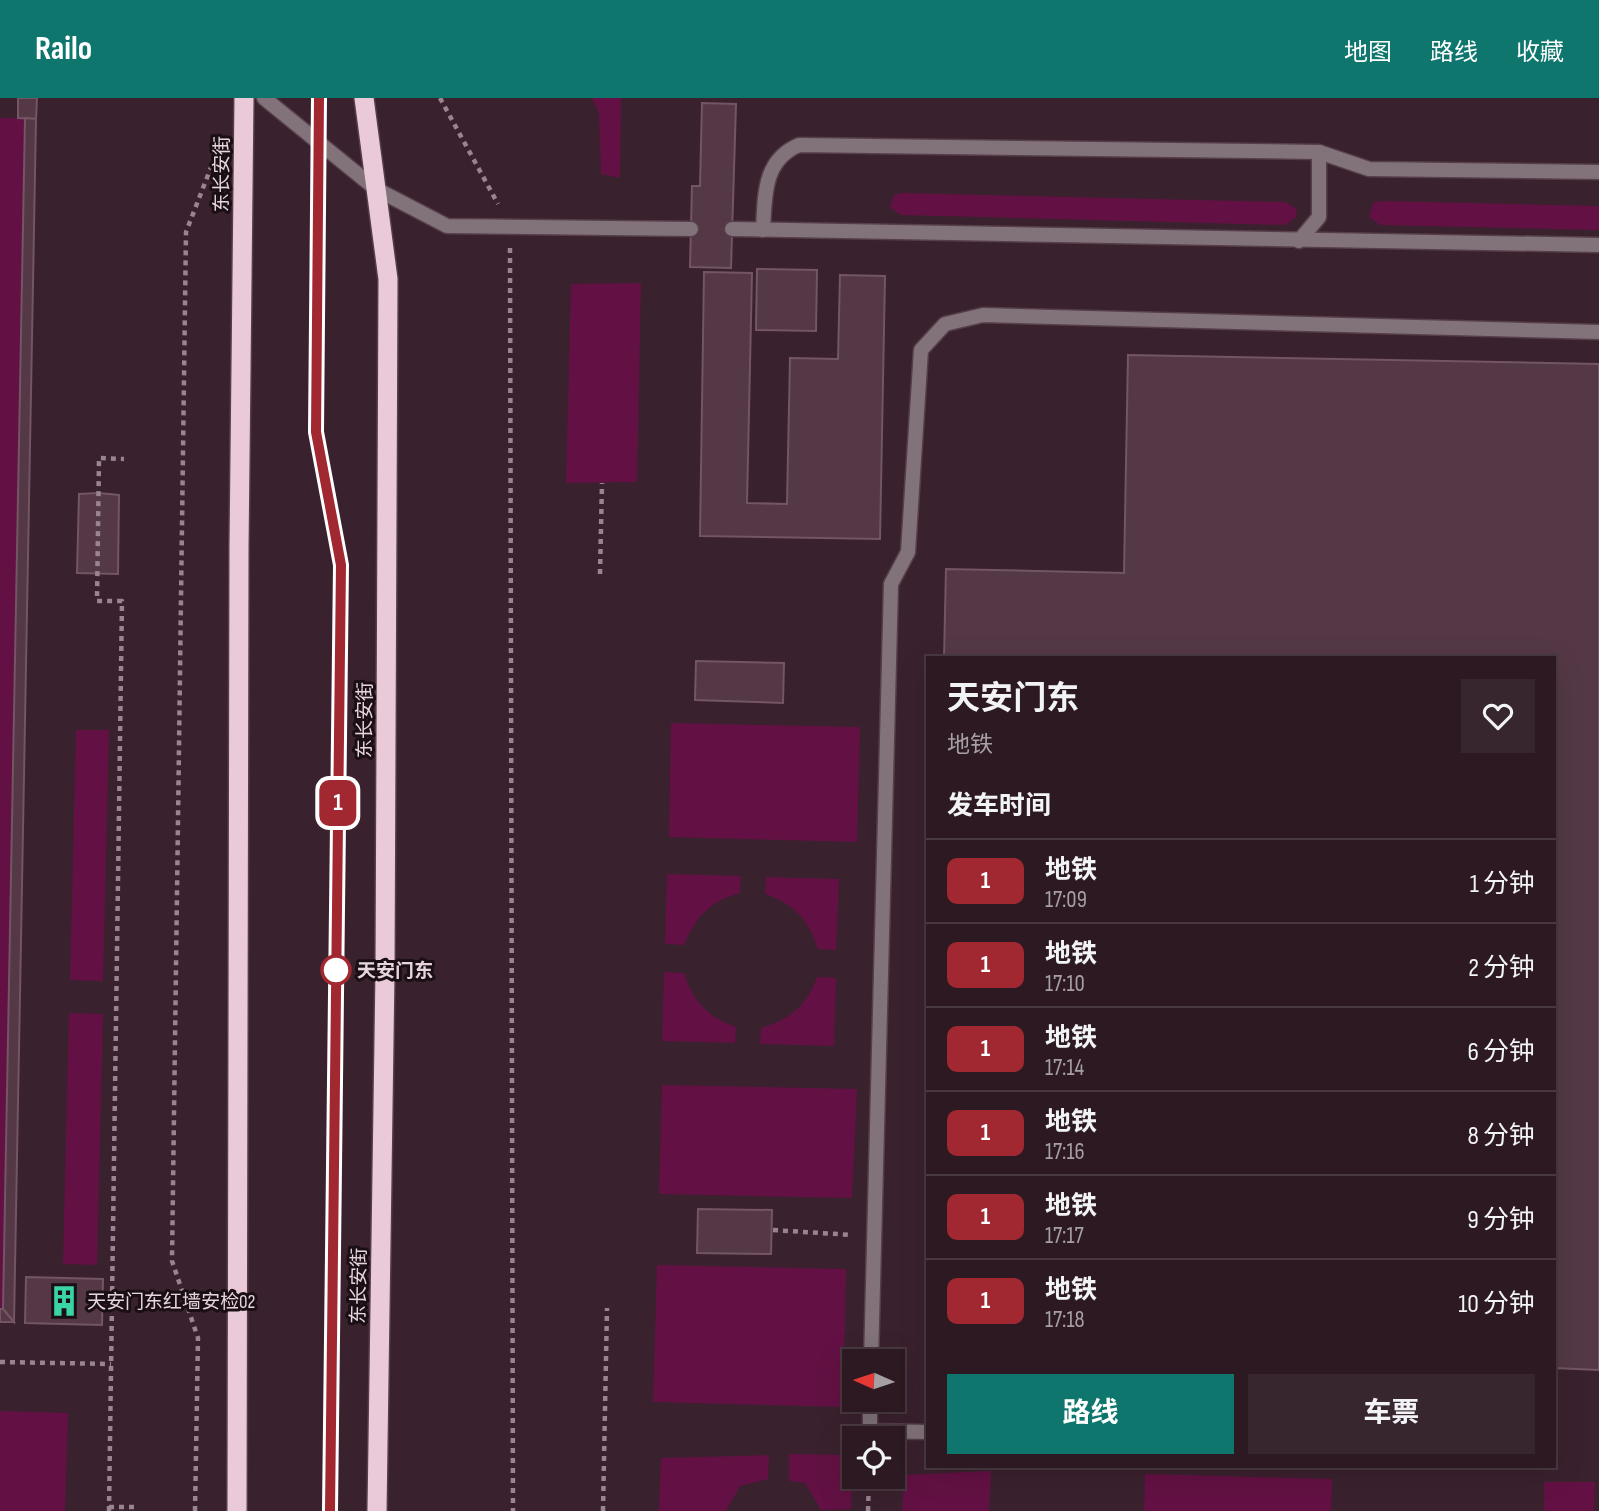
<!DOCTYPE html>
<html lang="zh">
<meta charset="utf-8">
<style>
body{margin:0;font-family:"Sofia Sans Condensed","Noto Sans SC",sans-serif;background:#38262f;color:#f1f3f6;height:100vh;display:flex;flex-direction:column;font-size:26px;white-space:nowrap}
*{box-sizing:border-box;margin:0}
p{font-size:23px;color:#a6a0a5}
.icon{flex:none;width:38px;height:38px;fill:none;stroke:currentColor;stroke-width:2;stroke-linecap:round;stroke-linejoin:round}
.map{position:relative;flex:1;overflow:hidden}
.drawer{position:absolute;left:926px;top:558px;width:630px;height:812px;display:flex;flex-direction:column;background:#2c1922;border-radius:0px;box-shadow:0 7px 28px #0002,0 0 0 2px #483840}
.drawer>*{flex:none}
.badge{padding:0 14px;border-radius:10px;font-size:24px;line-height:46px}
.needle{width:46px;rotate:273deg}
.controls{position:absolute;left:842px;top:1251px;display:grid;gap:14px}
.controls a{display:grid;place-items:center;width:63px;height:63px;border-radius:0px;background:#2c1922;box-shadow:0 7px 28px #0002,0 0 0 2px #483840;font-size:35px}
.map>.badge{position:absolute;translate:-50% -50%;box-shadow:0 0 0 4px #fff}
h2{padding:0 21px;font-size:26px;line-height:63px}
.round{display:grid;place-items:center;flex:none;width:74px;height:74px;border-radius:0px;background:#38262f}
.overview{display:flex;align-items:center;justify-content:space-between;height:119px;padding:0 21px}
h1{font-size:33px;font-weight:700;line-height:52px}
.action{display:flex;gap:14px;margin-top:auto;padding:14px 21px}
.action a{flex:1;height:80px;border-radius:0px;background:#0f766e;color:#fff;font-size:28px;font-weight:700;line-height:80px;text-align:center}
.action a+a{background:#38262f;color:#f1f3f6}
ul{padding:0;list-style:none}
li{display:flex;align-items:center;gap:21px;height:84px;padding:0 21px;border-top:2px solid #483840}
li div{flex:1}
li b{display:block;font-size:26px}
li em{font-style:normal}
li .badge{min-width:77px;font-weight:700;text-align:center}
header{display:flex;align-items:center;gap:42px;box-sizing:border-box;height:98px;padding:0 35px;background:#0f766e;color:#fff}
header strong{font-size:33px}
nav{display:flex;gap:38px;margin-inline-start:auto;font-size:24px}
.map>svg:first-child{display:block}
.green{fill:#631144}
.building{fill:#543846;stroke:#735564;stroke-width:2}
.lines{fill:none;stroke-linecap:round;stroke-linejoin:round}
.service-casing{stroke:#563e4a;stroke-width:17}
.tertiary-casing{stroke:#563e4a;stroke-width:17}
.trunk-casing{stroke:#563e4a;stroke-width:22}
.path{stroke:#99848f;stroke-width:4.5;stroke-dasharray:5 5;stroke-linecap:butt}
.service{stroke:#817379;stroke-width:14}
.tertiary{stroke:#817379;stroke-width:14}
.trunk{stroke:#eacad9;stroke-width:19}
.line-casing{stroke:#fff;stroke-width:16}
.line{stroke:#a12830;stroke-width:10}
.stop-dot{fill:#fff;stroke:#a12830;stroke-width:3.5}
.labels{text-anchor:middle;stroke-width:6;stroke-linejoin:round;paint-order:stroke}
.street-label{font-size:19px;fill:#e7d5de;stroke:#1a0f15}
.stop-label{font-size:19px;font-weight:bold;fill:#e7d5de;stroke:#1a0f15;text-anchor:start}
.poi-label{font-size:19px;fill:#e7d5de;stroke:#1a0f15;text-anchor:start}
</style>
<header>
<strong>Railo</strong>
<nav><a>地图</a><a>路线</a><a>收藏</a></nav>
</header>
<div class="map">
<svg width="1599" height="1413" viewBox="0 0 1599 1413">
<rect width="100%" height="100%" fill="#3a212e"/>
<g class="green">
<polygon points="592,0 621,0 620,80 601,76 599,15"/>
<polygon points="0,20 25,20 3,1211 0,1211"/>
<polygon points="901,95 1286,104 1297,112 1296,119 1285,127 901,117 890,109 894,97"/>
<polygon points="1381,103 1599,108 1599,132 1380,127 1369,119 1373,105"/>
<polygon points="641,185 637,384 566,385 571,186"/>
<polygon points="671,625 860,629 857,744 669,739"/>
<polygon points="76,632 109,632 103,883 70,882"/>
<path d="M667,776L741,778L740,795C711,803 695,819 684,847L665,846Z"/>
<path d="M766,779L839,781L836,852L818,851C809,822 794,806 765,796Z"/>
<path d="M664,874L684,875C693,904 708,919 736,929L735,945L662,943Z"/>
<path d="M817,879L836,880L834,948L760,946L761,930C789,922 807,908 817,879Z"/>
<polygon points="69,915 103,916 97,1167 63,1166"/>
<polygon points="662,987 857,991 852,1100 659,1096"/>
<polygon points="657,1167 846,1171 843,1309 653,1304"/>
<polygon points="0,1313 68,1315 65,1413 0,1413"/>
<polygon points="789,1356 853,1357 851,1411 821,1412 805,1385 789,1383"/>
<polygon points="769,1357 768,1381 740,1388 726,1413 659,1413 661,1360"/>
<polygon points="991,1373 989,1413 902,1413 904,1377"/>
<polygon points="1145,1376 1332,1381 1331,1413 1144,1413"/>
<polygon points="1544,1384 1595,1384 1594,1413 1544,1413"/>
</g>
<g class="building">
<polygon points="18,0 37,0 36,21 18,20"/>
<polygon points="702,5 736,6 731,170 690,169 692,88 700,88"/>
<polygon points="25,20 36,21 14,1224 3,1211"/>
<polygon points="757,171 817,172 816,233 756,232"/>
<polygon points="704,174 752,175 747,405 787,406 790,260 838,261 840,177 885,178 880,441 700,438"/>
<polygon points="1128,257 1599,266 1599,1272 1554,1270 1554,560 944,560 946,471 1124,475"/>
<polygon points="98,395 119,397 118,476 77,475 79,396"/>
<polygon points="696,563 784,565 783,605 695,602"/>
<polygon points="698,1111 772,1112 771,1156 697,1155"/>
<polygon points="26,1179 103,1181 102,1227 25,1225"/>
<polygon points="0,1211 3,1211 14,1224 0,1224"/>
</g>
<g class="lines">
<defs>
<g id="service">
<polyline points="376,91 447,128 691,131"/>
<polyline points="732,131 1599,147"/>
<path d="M763,132C765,98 763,62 799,47L1319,54L1369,71L1599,74"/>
<polyline points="1299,143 1319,119 1319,54"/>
<polyline points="871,1264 891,486 908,454 921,252 945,226 983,217 1599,234"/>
<polyline points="870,1302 870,1333 928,1334"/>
</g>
<polyline id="tertiary" points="264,0 376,91"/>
<g id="trunk">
<polyline points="364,0 388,181 385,874 377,1413"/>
<polyline points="237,1413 239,450 244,0"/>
</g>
</defs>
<use href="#service" class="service-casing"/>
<use href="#tertiary" class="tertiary-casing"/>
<use href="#trunk" class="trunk-casing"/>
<g class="path">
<polyline points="440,0 498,106"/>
<polyline points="510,150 513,1413"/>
<polyline points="600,476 602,385"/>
<polyline points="773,1132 852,1137"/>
<polyline points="0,1264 111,1266"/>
<polyline points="109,1409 136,1409"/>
<polyline points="109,1413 122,503 97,503 99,360 124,361"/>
<polyline points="195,1413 198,1240 172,1163 186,134 215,59"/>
<polyline points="603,1413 607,1210"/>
<polyline points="868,1413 869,1379"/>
</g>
<use href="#service" class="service"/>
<use href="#tertiary" class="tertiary"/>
<use href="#trunk" class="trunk"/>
</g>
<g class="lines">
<defs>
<polyline id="line" points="319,0 316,334 341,467 330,1413"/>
</defs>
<use href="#line" class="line-casing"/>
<use href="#line" class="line"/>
</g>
<defs>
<symbol id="building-bare" viewBox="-9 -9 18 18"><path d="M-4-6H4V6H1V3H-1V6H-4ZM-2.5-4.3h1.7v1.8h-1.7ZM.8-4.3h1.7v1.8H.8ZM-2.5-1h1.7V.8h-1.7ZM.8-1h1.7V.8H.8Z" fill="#3ad4a5" stroke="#1a0f15" stroke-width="2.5" paint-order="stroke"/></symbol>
</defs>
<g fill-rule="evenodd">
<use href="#building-bare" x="42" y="1181" width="44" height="44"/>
</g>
<circle class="stop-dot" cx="336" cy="872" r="14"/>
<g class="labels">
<g class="street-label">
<text transform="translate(221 76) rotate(-90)" y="7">东长安街</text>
<text transform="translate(364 622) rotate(-90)" y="7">东长安街</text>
<text transform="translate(358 1188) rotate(-89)" y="7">东长安街</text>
</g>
<g class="stop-label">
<text x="357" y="879">天安门东</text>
</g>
<g class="poi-label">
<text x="87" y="1210">天安门东红墙安检02</text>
</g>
</g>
</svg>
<div class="controls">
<a><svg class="needle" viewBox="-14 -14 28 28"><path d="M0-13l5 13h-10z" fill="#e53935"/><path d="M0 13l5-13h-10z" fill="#a6a0a5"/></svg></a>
<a><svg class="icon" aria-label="locate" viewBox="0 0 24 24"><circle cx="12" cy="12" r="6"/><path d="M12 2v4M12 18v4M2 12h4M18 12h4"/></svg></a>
</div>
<b class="badge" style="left:338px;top:705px;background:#a12830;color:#fff">1</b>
<section class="drawer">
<div class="overview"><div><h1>天安门东</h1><p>地铁</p></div><a class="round"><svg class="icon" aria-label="heart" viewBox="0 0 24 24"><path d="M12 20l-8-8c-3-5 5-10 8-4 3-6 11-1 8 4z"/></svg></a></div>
<h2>发车时间</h2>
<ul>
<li><span class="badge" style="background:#a12830;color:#fff">1</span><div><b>地铁</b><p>17:09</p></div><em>1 分钟</em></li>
<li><span class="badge" style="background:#a12830;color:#fff">1</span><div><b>地铁</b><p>17:10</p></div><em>2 分钟</em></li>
<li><span class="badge" style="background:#a12830;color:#fff">1</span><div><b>地铁</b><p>17:14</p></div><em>6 分钟</em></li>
<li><span class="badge" style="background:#a12830;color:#fff">1</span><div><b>地铁</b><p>17:16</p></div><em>8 分钟</em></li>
<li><span class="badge" style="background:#a12830;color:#fff">1</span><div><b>地铁</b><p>17:17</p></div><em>9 分钟</em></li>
<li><span class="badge" style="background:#a12830;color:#fff">1</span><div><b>地铁</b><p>17:18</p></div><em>10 分钟</em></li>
</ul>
<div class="action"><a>路线</a><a>车票</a></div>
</section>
</div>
